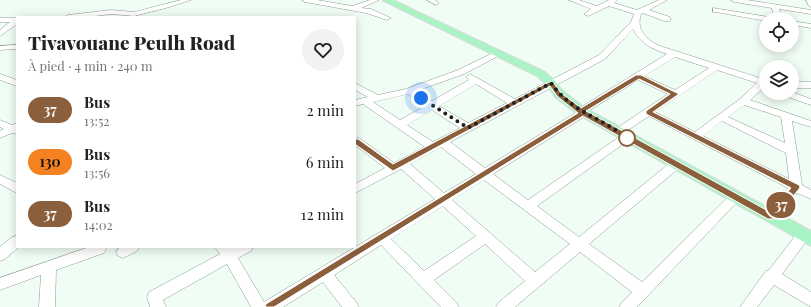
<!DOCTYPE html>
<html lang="fr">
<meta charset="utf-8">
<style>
body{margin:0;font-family:"Playfair Display",serif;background:#f2f2f2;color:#222;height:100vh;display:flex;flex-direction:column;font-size:15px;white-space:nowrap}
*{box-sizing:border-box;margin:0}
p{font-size:13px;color:#767676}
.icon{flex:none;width:22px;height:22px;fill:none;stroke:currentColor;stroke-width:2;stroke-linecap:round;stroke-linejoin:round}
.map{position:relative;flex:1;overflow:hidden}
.side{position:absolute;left:16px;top:16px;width:340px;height:232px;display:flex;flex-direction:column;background:#fff;border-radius:0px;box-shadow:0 2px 10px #0003}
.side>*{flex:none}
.badge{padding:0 8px;border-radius:13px;font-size:14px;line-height:26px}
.buttons{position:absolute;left:759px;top:12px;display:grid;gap:8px}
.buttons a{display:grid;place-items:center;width:40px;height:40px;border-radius:50%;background:#fff;box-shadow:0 2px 10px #0003;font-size:20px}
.you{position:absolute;width:20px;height:20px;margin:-10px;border:3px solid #fff;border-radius:50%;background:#1a73e8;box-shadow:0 0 0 6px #1a73e833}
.map>.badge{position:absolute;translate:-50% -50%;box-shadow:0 0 0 2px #fff}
.round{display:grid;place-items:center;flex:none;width:42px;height:42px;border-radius:21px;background:#f2f2f2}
.summary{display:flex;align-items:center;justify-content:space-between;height:68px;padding:0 12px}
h1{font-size:19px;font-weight:800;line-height:30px}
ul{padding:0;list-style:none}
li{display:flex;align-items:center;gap:12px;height:52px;padding:0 12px}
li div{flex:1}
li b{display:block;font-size:15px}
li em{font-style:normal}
li .badge{min-width:44px;font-weight:700;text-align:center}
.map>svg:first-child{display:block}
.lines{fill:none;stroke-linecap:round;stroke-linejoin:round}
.minor-casing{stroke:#8e9b92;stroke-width:1}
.major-casing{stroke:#dbdcdb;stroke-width:2}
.minor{fill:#fff;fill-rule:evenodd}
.major{fill:#a9f3c7;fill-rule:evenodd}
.line{fill:#8b5e3c;stroke:#fff;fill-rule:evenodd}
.walk{stroke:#1e2320;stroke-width:4;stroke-dasharray:0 7.2}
.stop-dot{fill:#fff;stroke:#8b5e3c;stroke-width:2}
</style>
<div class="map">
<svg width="811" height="307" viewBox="0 0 811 307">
<rect width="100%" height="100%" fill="#f0fdf4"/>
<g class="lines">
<defs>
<g id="minor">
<polygon points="181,0 191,0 166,8 134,16 111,14 87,17 64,17 68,15 111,10 134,12"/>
<polygon points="302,0 317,0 352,6 370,0 379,0 361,8 371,9 391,18 387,20 366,13 305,2"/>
<polygon points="427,0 435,0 439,3 436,5"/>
<path d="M569,0H579L597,6L609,0H617L614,3L637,10L659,0H667L649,10L670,17V21H664L643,13L641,14C636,29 645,38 657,45L766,80V86L750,100L811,121V127L792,121L802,185L811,190V199L797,193L775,220L771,222L767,220L765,217L767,214L788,188L649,116L622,134H614L613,132L614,130L668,94L638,80L587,112V115L493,174L528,200L622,135H630L631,137L630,139L537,206L579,237L671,162H679L681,165L679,168L589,244L642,282L731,194L735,192L739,194L741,197L739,200L637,307H619L622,302L632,292L580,252L515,307H496L499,302L525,281L485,244L434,280L456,302L459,307H441L381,245L334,275L356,302L359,307H342L323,282L283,307H251L227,264L163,300L166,307H150L147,297L149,292L220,254L215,247L231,248L253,247L251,251L238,258L264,302L435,199L401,169L355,193V184L385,168L355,145V137L359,138L394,163L425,147L363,104L355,106V100L368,97L355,90V83L378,95L406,89L458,70L497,51H500L501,53L500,55L464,74L416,91L432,101L469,80L466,77L470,74L515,99L599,55L631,22L634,14L609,6L588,16L584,14L591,9ZM633,29C641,44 652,49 667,54L578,109L577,112L485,168L450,142L605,59ZM675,57L709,68L675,90L644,76ZM717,70L757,83L740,99L695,132L655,112ZM476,84L507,103L468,123L439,106ZM408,94L425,106L400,120L373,102ZM744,105L781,117L785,143L728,117ZM432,110L460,128L433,142L407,125ZM722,121L786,153L789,179L703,136ZM441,147L476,174L444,193L410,164ZM484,180L570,244L535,272L452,200ZM443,206L476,236L424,271L391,239Z"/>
<polygon points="731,0 747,0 811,10 811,14 779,9 783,19 775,19 772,8 734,2"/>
<polygon points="806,0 811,0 811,7 809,6"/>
<polygon points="713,8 769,17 773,19 766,19 766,21 716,12 713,12"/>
<polygon points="0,18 17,18 17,24 0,36 0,30 10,22 0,22"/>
<polygon points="792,21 811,24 811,28 792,25"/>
<polygon points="17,45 17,49 0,50 0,46"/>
<polygon points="0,74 17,80 17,86 0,80"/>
<rect x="792" y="82" width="19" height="6"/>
<polygon points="792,92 811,99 811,105 782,95 780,93"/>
<polygon points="0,120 12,125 17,123 17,134 12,133 0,138 0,131 4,129 0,127"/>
<polygon points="0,175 17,183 17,193 0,184"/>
<polygon points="804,230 809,231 811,235 782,274 811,292 811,307 774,285 757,307 740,307 766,271 769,270 799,231"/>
<polygon points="17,236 17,247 19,247 5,259 0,261 0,247 12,237"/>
<polygon points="89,247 105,247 106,249 104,253 56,270 55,307 39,307 41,275 0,290 0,278"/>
<polygon points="120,247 139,247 137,251 123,258 118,256 116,252"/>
</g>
<polygon id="major" points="382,0 393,0 545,72 555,81 563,91 585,108 811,231 811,246 577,114 555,97 547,85 537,76"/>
</defs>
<use href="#minor" class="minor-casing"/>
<use href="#major" class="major-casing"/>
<use href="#minor" class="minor"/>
<use href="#major" class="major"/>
</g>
<path class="line" d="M636,75H641L679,94L653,112L799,185L800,187L799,189L774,219H768L583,116L274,307H265L266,304L578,113L557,96L550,86L393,171L352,142V139H358L393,164L549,82H553L561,93L581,108ZM639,79L670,94L646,111V114L791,188L770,212L586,111Z"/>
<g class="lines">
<path class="walk" d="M421,98L468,128L551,83C570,111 602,118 627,138"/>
</g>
<circle class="stop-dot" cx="627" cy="138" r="8"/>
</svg>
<div class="buttons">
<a><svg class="icon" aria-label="locate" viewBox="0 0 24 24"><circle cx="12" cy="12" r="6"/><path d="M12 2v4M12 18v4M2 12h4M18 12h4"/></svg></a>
<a><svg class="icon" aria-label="layers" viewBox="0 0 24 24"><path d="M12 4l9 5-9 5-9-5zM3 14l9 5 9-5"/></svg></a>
</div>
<div class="you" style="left:421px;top:98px"></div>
<b class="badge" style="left:781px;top:205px;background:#8b5e3c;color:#fff">37</b>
<section class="side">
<div class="summary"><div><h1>Tivavouane Peulh Road</h1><p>À pied · 4 min · 240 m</p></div><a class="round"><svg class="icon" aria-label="heart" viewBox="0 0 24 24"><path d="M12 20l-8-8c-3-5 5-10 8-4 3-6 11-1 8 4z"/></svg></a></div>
<ul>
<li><span class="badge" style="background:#8b5e3c;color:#fff">37</span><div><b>Bus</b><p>13:52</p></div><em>2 min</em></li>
<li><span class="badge" style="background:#f58220;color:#111">130</span><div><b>Bus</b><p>13:56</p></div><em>6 min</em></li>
<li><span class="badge" style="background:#8b5e3c;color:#fff">37</span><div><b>Bus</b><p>14:02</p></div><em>12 min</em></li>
</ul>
</section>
</div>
